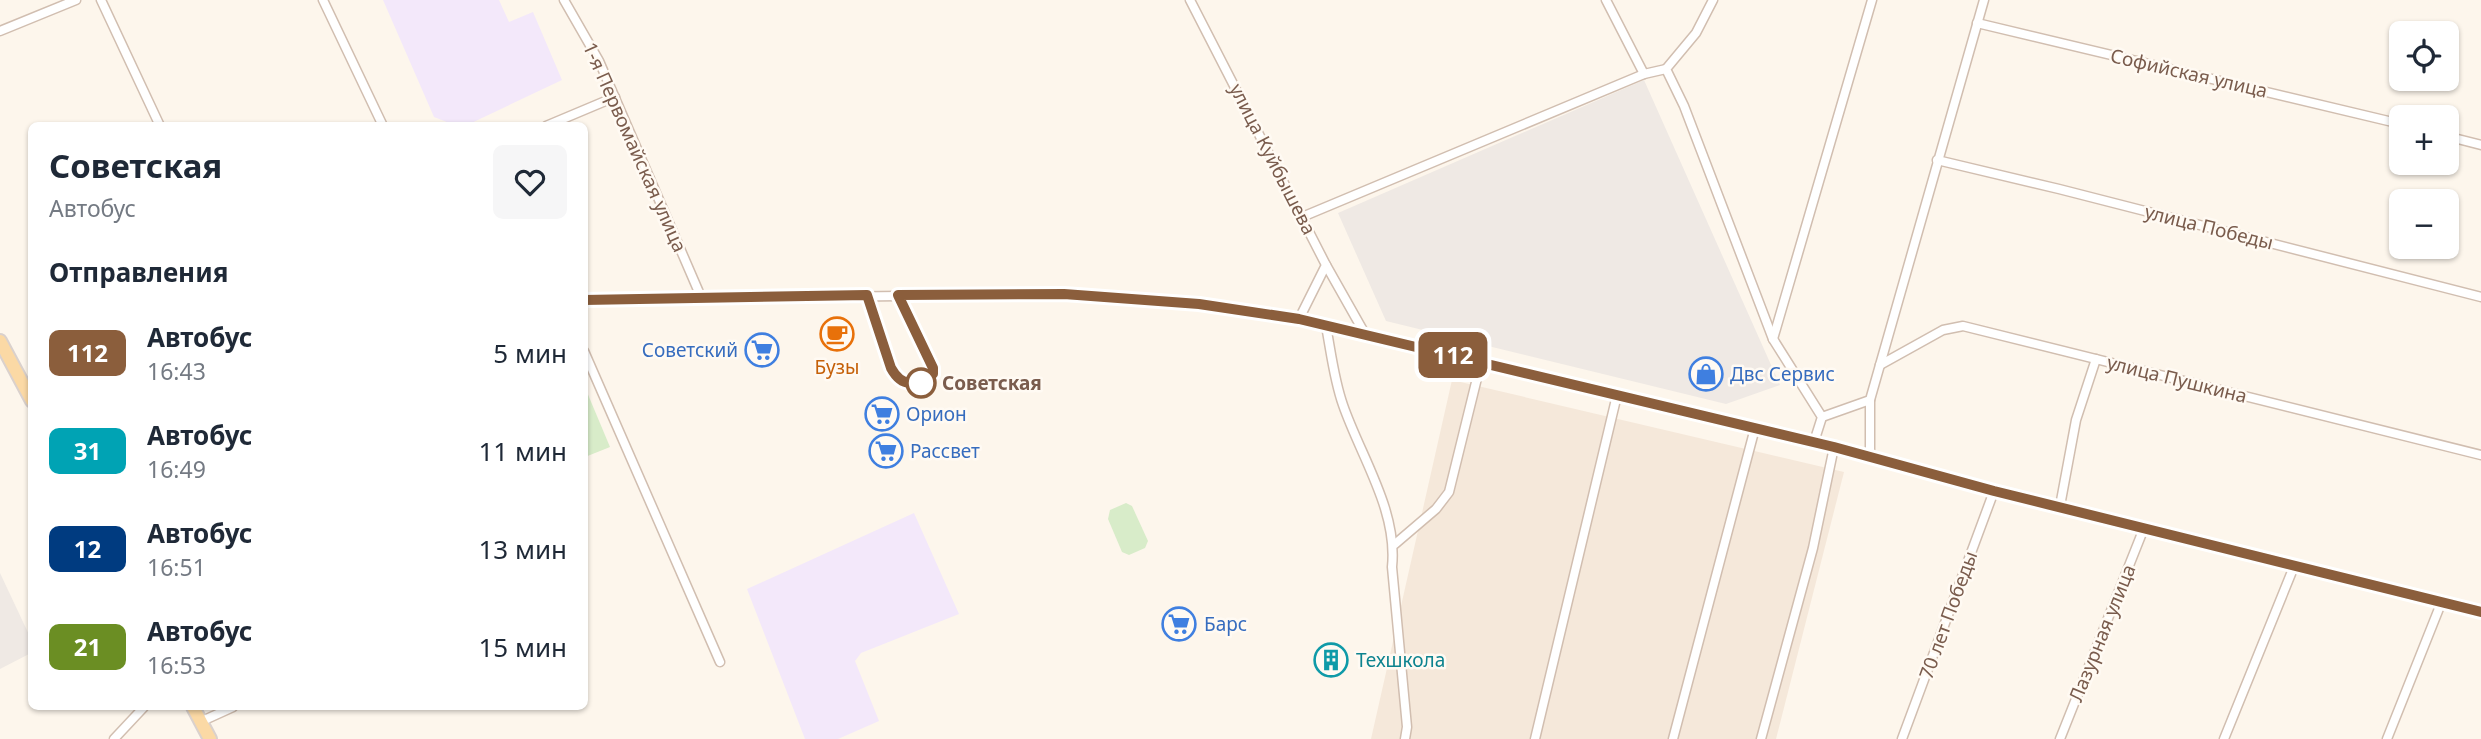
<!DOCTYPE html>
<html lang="ru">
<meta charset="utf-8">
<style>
body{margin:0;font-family:"Noto Sans",sans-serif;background:#f6f6f7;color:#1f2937;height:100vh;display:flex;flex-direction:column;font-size:26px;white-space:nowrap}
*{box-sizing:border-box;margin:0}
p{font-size:23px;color:#747a83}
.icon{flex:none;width:38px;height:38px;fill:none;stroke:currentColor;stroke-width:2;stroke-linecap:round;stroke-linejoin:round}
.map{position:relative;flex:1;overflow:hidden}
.side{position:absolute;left:28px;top:122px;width:560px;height:588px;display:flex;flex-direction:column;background:#fff;border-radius:10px;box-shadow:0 2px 5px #0004}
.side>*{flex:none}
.badge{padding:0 14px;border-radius:10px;font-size:24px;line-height:46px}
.controls{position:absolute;left:2389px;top:21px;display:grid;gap:14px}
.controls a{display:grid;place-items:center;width:70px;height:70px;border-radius:10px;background:#fff;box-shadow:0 2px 5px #0004;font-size:35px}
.map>.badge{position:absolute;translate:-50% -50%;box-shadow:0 0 0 4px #fff}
h2{padding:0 21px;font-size:26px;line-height:63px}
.round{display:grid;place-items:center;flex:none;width:74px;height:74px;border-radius:10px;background:#f6f6f7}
.summary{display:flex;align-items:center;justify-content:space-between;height:119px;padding:0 21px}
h1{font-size:33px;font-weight:700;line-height:52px}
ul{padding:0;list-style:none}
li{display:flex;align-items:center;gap:21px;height:98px;padding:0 21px}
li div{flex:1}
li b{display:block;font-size:26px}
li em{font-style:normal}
li .badge{min-width:77px;font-weight:700;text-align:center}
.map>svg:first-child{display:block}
.residential{fill:#f5e8da}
.industrial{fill:#efe9e4}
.education{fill:#f3e8fa}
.green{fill:#d8ecc9}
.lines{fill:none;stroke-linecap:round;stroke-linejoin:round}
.street-casing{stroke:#d1beb0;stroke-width:11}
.primary-casing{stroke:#dad1cd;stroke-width:16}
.street{stroke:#fff;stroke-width:8}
.primary{stroke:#fbd9a5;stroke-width:12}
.line-casing{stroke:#fff;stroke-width:16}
.line{stroke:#8b5e3c;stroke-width:10}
.stop-dot{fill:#fff;stroke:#8b5e3c;stroke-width:3.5}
.labels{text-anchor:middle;stroke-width:5;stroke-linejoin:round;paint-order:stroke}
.street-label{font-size:19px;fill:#7a5c4d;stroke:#fffaf3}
.shop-label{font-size:19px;fill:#366cbe;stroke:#fffaf3;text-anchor:start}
.food-label{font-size:19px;fill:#c56008;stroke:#fffaf3}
.stop-label{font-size:19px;font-weight:bold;fill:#7a5c4d;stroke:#fffaf3;text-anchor:start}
.culture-label{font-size:19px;fill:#0d838f;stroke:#fffaf3;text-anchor:start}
</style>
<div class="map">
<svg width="2481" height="739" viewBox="0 0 2481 739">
<rect width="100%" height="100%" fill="#fdf6ec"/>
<polygon class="residential" points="1452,380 1844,472 1776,739 1371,739"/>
<g class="industrial">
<polygon points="1644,80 1780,385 1726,404 1386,321 1338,213"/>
<polygon points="0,573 32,641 31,653 0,669"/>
</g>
<g class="education">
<polygon points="383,0 499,0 509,22 533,12 562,80 465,126 457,126 434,117"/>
<polygon points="914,513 959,614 861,653 855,661 879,721 838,739 805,739 747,589"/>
</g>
<g class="green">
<polygon points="584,385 610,447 585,457 584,457"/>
<polygon points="1126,503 1132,506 1148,541 1145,548 1129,555 1122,552 1108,519 1110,510"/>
</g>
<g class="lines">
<defs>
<g id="street">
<polyline points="101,0 160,126"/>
<polyline points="323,0 383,126"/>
<polyline points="564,0 599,61 701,297"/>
<polyline points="1190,0 1326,265 1299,319"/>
<polyline points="1606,0 1644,74"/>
<polyline points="1713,0 1696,33 1666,69 1684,106 1773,339 1822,417 1814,442"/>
<polyline points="1977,23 2401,124"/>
<polyline points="0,31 76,0"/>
<polyline points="546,126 615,97"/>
<polyline points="2446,136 2481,145"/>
<polyline points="1937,160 2059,189 2481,297"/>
<polyline points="1302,217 1644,74 1666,69"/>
<polyline points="1326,265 1365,334"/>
<path d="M867,295L897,379C912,385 919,384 933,374L932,361L898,295"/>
<polyline points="584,300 1064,294 1199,305 1299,319 1834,447 1994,491 2481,612"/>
<path d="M1326,326C1331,352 1334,380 1343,405C1361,457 1398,511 1392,567L1407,727L1405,739"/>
<polyline points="1773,339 1872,0"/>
<polyline points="584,351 720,662"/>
<polyline points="1880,365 1943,330 1963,326 2481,455"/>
<polyline points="1822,417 1870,400 1984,0"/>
<polyline points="1870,457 1870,400"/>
<polyline points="2060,506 2076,420 2096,359"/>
<polyline points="1395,544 1436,509 1449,492 1481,362"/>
<polyline points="200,722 233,707"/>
<polyline points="114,739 144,707"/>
<polyline points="1535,739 1617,395"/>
<polyline points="1673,739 1755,428"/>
<polyline points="1761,739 1813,548 1834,447"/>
<polyline points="1902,739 1994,491"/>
<polyline points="2060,739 2144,528"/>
<polyline points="2224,739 2295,564"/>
<polyline points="2387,739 2442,601"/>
</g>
<g id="primary">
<polyline points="0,341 32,401"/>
<polyline points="193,707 210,739"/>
</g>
</defs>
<use href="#street" class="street-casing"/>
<use href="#primary" class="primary-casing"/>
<use href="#street" class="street"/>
<use href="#primary" class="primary"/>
</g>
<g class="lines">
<defs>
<path id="line" d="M584,300L867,295L891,368C902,388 916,386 933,374V368L898,295L1064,294L1199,304L1299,319L1834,447L1994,491L2481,612"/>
</defs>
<use href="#line" class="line-casing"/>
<use href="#line" class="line"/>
</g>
<defs>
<symbol id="cafe-ring" viewBox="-11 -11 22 22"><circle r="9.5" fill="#fffaf3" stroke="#e8710a" stroke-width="1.5"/><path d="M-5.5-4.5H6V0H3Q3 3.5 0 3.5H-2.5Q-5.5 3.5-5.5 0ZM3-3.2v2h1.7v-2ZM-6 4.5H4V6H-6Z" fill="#e8710a"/></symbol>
<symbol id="supermarket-ring" viewBox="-11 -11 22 22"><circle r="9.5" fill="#fffaf3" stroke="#3f7fe0" stroke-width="1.5"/><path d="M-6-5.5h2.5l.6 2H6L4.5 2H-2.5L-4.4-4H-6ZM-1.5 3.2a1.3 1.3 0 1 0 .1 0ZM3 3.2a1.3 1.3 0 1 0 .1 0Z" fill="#3f7fe0"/></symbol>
<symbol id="shop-ring" viewBox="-11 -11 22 22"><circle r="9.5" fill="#fffaf3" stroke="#3f7fe0" stroke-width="1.5"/><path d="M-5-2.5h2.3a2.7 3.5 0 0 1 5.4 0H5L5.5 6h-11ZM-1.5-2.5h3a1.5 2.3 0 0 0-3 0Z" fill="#3f7fe0"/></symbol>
<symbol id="building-ring" viewBox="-11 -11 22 22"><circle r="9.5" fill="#fffaf3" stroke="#0f9aa8" stroke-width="1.5"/><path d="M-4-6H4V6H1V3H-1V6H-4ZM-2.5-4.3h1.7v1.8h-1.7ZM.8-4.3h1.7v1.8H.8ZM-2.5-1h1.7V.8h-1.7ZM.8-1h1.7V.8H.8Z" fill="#0f9aa8"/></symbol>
</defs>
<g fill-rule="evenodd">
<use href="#cafe-ring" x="818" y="315" width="38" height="38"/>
<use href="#supermarket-ring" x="743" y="331" width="38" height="38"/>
<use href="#shop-ring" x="1687" y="355" width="38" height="38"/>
<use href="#supermarket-ring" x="863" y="395" width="38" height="38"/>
<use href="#supermarket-ring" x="867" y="432" width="38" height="38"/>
<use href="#supermarket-ring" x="1160" y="605" width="38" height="38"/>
<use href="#building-ring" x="1312" y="641" width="38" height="38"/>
</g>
<circle class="stop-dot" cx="921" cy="383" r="14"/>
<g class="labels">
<g class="street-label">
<text transform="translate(2189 73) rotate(13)" y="7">Софийская улица</text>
<text transform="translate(635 147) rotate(66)" y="7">1-я Первомайская улица</text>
<text transform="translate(1273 159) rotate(63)" y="7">улица Куйбышева</text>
<text transform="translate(2209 227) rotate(14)" y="7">улица Победы</text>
<text transform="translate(2177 379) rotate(14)" y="7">улица Пушкина</text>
<text transform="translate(1948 615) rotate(-70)" y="7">70 лет Победы</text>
<text transform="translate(2102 633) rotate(-68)" y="7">Лазурная улица</text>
</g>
<g class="shop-label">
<text x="738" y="357" text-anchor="end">Советский</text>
<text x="1730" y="381">Двс Сервис</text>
<text x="906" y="421">Орион</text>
<text x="910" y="458">Рассвет</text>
<text x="1204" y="631">Барс</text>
</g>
<g class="food-label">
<text x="837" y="374">Бузы</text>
</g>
<g class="stop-label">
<text x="942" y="390">Советская</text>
</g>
<g class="culture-label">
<text x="1356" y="667">Техшкола</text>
</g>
</g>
</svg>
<div class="controls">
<a><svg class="icon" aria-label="locate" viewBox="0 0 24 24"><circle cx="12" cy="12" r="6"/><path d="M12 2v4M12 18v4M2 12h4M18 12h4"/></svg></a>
<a>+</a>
<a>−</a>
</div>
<b class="badge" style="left:1453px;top:355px;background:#8b5e3c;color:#fff">112</b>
<section class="side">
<div class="summary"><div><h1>Советская</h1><p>Автобус</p></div><a class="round"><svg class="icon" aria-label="heart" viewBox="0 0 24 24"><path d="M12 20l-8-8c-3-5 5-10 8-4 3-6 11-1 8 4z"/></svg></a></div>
<h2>Отправления</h2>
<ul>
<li><span class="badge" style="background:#8b5e3c;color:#fff">112</span><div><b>Автобус</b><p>16:43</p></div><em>5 мин</em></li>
<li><span class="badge" style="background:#00a3b4;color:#fff">31</span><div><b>Автобус</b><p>16:49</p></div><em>11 мин</em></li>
<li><span class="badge" style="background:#003b80;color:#fff">12</span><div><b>Автобус</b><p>16:51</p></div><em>13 мин</em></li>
<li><span class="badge" style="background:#6b8e23;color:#fff">21</span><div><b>Автобус</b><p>16:53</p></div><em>15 мин</em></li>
</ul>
</section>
</div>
